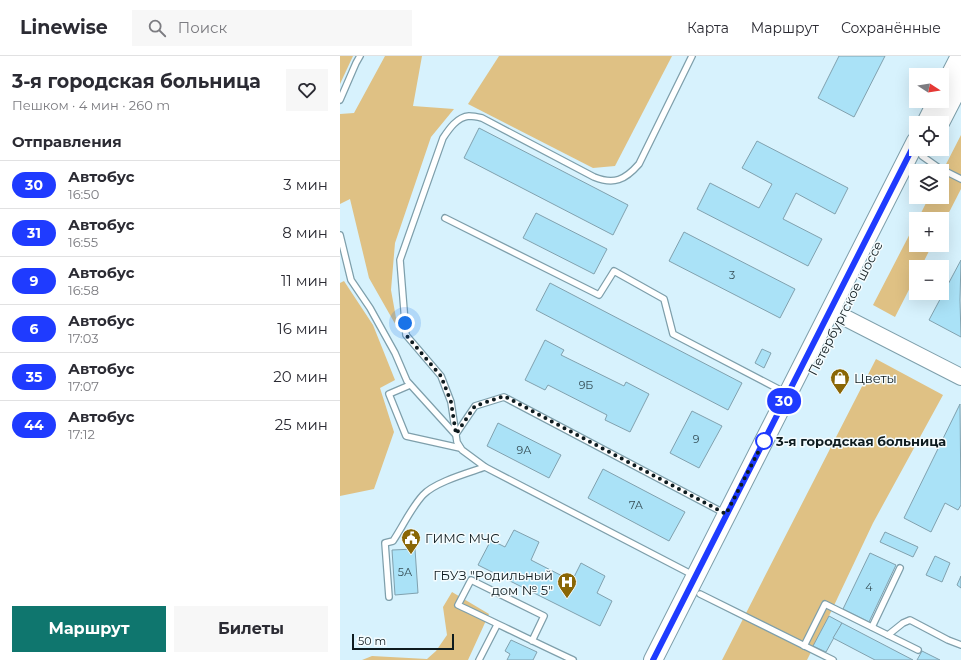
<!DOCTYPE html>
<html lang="ru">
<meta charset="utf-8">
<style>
body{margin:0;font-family:Montserrat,sans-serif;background:#f7f7f7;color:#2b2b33;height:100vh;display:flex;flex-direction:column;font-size:15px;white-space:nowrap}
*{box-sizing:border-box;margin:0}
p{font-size:13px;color:#7c7c81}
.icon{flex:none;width:22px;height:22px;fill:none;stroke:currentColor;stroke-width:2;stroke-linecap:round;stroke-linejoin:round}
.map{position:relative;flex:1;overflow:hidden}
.sheet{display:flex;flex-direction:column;background:#fff;width:340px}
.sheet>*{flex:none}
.badge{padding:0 8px;border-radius:13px;font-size:14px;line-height:26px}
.needle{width:26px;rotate:102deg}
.tools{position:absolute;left:569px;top:12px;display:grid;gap:8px}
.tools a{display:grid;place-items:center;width:40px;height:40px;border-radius:0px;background:#fff;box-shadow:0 4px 16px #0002;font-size:20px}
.scale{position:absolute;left:12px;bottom:10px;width:102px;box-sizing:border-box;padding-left:4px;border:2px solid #0e1b1f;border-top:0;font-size:11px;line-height:14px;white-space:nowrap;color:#0e1b1f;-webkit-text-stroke:3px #f5fcfe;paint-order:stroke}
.you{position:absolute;width:20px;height:20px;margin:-10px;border:3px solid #fff;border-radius:50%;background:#1a73e8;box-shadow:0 0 0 6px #1a73e833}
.map>.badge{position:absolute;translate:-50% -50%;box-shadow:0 0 0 2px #fff}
h2{padding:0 12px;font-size:15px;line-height:36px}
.round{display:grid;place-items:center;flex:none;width:42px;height:42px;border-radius:0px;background:#f7f7f7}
.overview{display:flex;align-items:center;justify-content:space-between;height:68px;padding:0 12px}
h1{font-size:19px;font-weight:700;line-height:30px}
.cta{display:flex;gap:8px;margin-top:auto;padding:8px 12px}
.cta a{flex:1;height:46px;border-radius:0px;background:#0f766e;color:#fff;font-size:16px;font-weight:700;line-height:46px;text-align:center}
.cta a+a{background:#f7f7f7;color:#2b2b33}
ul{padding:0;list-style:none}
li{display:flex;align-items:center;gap:12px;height:48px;padding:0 12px;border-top:1px solid #e1e1e2}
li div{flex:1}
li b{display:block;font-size:15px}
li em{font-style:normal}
li .badge{min-width:44px;font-weight:700;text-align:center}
header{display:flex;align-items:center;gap:24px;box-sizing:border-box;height:56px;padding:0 20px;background:#fff;border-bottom:1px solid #e1e1e2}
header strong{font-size:19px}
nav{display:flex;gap:22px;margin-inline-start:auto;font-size:14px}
.search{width:280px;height:36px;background:#f7f7f7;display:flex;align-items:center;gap:10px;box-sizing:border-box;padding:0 14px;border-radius:0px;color:#7c7c81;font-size:15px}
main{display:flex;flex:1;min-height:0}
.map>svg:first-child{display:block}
.green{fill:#dfc184}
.building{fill:#aae2f7;stroke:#81a1ae}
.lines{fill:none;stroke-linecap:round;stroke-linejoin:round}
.lane-casing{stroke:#7e9fab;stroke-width:8}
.secondary-casing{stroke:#7e9fab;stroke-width:18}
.primary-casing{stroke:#7e9fab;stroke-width:20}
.lane{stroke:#fff;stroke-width:5.5}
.secondary{stroke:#fff;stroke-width:16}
.primary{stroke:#fff;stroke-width:18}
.line-casing{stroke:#fff;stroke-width:9}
.line{stroke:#1f3bff;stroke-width:6}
.walk{stroke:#0e1b1f;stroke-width:4;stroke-dasharray:0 7.2}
.stop-dot{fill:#fff;stroke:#1f3bff;stroke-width:2}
.labels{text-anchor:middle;stroke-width:3;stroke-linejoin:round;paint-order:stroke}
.number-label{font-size:11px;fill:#354d55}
.street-label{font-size:13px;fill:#0e1b1f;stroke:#f5fcfe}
.poi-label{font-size:13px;fill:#0e1b1f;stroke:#f5fcfe;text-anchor:start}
.stop-label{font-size:13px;font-weight:bold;fill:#0e1b1f;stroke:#f5fcfe;text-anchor:start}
</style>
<header>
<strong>Linewise</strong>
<div class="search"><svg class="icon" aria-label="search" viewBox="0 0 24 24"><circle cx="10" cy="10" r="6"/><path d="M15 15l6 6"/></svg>Поиск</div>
<nav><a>Карта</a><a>Маршрут</a><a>Сохранённые</a></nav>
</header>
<main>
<section class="sheet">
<div class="overview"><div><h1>3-я городская больница</h1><p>Пешком · 4 мин · 260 m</p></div><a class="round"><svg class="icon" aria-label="heart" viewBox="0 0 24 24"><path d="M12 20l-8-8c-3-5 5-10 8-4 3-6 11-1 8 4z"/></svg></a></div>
<h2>Отправления</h2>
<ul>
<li><span class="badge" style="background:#1f3bff;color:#fff">30</span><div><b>Автобус</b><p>16:50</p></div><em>3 мин</em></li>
<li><span class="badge" style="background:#1f3bff;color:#fff">31</span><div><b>Автобус</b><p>16:55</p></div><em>8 мин</em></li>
<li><span class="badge" style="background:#1f3bff;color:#fff">9</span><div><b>Автобус</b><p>16:58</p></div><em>11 мин</em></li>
<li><span class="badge" style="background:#1f3bff;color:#fff">6</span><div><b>Автобус</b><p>17:03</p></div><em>16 мин</em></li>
<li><span class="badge" style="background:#1f3bff;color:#fff">35</span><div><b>Автобус</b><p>17:07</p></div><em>20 мин</em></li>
<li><span class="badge" style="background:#1f3bff;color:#fff">44</span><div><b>Автобус</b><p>17:12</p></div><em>25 мин</em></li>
</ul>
<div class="cta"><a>Маршрут</a><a>Билеты</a></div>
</section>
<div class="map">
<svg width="621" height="604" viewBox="0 0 621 604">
<rect width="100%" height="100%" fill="#d7f2fd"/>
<g class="green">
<polygon points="0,0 13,0 0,28"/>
<polygon points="45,0 82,0 73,50 114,53 91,81 55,187 51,234 58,273 29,222 10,143 0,148 0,58 14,57"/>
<polygon points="159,0 332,0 275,110 253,112 128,48"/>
<polygon points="621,79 621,133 602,170 602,163 578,163 589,141 602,141 602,116"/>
<polygon points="576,166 576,189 592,189 581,211 576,211 576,220 555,261 533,249"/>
<polygon points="4,225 33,269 55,324 40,332 54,376 34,433 0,440 0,227"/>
<polygon points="536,303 603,339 533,467 489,560 467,604 382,604"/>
<polygon points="112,536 149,558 128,604 22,604 32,600 87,603 96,595 107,579 103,551"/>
</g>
<g class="building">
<polygon points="499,0 545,0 514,61 478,42"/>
<polygon points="139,72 288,149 273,179 124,102"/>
<polygon points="417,85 508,132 495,158 456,137 443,163 482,183 468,210 357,153 370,127 419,152 432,128 402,112"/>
<polygon points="196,157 267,193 254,218 183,182"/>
<polygon points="344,176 455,233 440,262 329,205"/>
<polygon points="621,204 620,244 621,281 589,264"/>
<polygon points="210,227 402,327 388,354 196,254"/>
<polygon points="205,284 224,294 221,299 284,330 286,326 309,338 290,376 265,364 267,359 208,329 205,334 185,324"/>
<polygon points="422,293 431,297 424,312 415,307"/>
<polygon points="620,348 621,449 618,454 605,447 591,476 564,462"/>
<polygon points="352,355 382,370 359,412 330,397"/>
<polygon points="158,367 221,399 209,422 147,390"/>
<polygon points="263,413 345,456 329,485 248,442"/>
<polygon points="174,474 199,486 191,504 232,525 241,507 265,520 257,537 272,545 260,570 138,509 151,484 165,491"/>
<polygon points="545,476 578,491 573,501 540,486"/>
<polygon points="75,493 78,537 55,539 52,494"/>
<polygon points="530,497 556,509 529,566 503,553"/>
<polygon points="595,500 610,507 602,526 586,519"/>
<polygon points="621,520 621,532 617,529"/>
<polygon points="489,560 502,567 486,596 473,590"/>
<polygon points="502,567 573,604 535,604 493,582"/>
<polygon points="171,584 197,596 193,604 167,604 170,598 165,595"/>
<polygon points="582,595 600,604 577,604"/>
</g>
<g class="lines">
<defs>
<g id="lane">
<path d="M352,0L299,108C285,124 274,129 254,121L142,62C138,61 133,60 129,60C117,61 109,73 103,82L60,204L66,279L101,320L111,346L117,386L122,394L145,411L353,519"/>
<polyline points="0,44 16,7 20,0"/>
<polyline points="582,100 599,112 621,123"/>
<polyline points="105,162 259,239 274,215 324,243 333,278 446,337"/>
<polyline points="0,179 11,224 30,252 55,297 67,325 115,378"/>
<polyline points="70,329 49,338 66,380 120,392"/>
<polyline points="116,378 135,350 164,341 384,457"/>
<polyline points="360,538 493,604"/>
<path d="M49,541L45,487L53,485C63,470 71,452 83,439C95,426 128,417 145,411"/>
<polyline points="532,571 560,512"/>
<polyline points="548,579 563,567 570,564 608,584 621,589"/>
<path d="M192,585L204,560L131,524L118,549C156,567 194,586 233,604"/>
<polyline points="464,590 485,548 578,594"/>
<polyline points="139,604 157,569"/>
</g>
<polyline id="secondary" points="490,254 621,321"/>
<g id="primary">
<polyline points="602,35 620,0"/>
<polyline points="586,67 597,45"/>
<polyline points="600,67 621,26"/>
<polyline points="313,604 576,85"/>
</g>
</defs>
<use href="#lane" class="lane-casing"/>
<use href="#secondary" class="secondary-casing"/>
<use href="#primary" class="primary-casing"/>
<use href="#lane" class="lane"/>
<use href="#secondary" class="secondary"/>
<use href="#primary" class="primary"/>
</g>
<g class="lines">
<defs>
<polyline id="line" points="313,604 576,85"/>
</defs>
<use href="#line" class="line-casing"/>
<use href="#line" class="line"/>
<polyline class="walk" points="65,267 66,279 101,320 111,346 116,378 135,350 164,340 386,458 424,385"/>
</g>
<defs>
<symbol id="shop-pin" viewBox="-11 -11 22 30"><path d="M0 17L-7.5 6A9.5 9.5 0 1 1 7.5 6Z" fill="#8a6605" stroke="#f5fcfe"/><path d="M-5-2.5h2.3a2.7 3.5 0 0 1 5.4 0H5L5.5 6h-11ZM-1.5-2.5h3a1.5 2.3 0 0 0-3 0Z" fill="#fff"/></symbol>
<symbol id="civic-pin" viewBox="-11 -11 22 30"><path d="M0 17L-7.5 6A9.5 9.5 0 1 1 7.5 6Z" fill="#8a6605" stroke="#f5fcfe"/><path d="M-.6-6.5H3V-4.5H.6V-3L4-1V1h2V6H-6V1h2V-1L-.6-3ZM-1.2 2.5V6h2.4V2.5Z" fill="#fff"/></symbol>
<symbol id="hospital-pin" viewBox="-11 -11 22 30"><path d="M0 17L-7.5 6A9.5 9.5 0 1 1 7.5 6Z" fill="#8a6605" stroke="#f5fcfe"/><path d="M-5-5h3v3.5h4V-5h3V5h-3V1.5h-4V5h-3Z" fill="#fff"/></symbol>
</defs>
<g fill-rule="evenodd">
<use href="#shop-pin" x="489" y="311" width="22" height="30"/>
<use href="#civic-pin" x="60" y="471" width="22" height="30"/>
<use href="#hospital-pin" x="216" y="515" width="22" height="30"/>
</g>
<circle class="stop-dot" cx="424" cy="385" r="8"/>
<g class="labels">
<g class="number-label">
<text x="392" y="223">3</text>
<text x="246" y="333">9Б</text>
<text x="356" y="387">9</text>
<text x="184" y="398">9А</text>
<text x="296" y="453">7А</text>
<text x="65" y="520">5А</text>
<text x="529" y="535">4</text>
</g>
<g class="street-label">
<text transform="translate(505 252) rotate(-63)" y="5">Петербургское шоссе</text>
</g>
<g class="poi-label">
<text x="514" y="327">Цветы</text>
<text x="85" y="487">ГИМС МЧС</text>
<text x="213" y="524" text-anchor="end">ГБУЗ "Родильный<tspan x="213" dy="15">дом № 5"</tspan></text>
</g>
<g class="stop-label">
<text x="436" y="390">3-я городская больница</text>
</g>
</g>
</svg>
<div class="tools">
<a><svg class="needle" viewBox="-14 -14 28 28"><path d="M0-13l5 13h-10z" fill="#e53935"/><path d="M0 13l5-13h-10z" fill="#7c7c81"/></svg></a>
<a><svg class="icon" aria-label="locate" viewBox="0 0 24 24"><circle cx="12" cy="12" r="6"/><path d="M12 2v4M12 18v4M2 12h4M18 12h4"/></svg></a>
<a><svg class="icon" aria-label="layers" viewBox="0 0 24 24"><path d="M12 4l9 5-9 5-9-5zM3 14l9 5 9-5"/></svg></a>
<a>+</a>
<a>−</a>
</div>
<div class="scale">50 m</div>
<div class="you" style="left:65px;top:267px"></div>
<b class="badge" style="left:444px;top:345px;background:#1f3bff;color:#fff">30</b>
</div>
</main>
